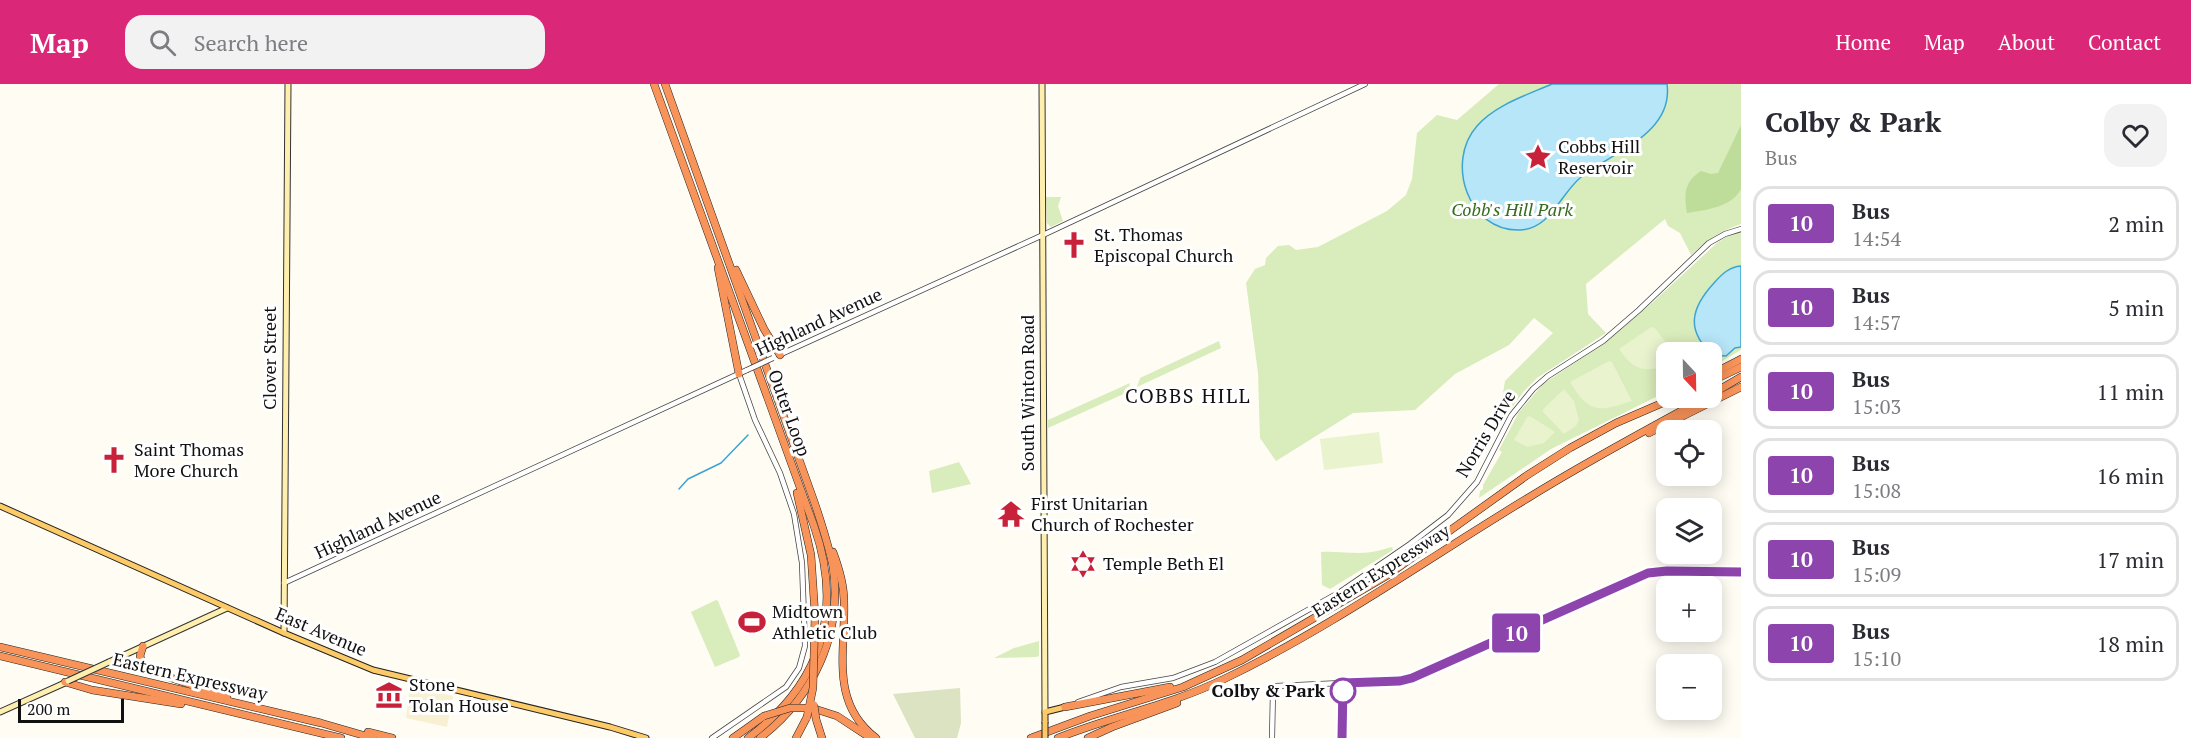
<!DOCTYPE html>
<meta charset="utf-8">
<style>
body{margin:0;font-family:"PT Serif",serif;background:#f2f2f3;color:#2b2b33;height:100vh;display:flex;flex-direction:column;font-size:22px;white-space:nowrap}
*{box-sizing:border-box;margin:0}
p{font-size:20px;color:#7c7c81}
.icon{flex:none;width:33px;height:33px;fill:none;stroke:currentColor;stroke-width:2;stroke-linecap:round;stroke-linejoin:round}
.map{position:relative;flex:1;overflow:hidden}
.sheet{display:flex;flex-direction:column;background:#fff;width:450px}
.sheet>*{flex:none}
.badge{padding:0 12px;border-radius:4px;font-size:21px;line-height:39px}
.needle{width:39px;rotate:158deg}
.fabs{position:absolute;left:1656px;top:258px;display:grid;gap:12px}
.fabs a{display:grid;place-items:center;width:66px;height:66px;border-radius:12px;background:#fff;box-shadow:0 3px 15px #0003;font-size:30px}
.scale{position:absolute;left:18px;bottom:15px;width:106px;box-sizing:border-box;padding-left:6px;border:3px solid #111;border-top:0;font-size:16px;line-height:21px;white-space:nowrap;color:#111;-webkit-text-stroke:4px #fff;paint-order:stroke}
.map>.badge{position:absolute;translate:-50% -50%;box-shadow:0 0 0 3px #fff}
.round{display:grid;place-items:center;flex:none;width:63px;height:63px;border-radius:18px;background:#f2f2f3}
.headline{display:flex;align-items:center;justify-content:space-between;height:102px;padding:0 24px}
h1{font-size:28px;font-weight:700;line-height:45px}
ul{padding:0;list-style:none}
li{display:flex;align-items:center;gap:18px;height:75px;margin:0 12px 9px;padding:0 12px;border:3px solid #e1e1e2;border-radius:18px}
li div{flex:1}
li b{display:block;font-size:22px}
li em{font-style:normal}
li .badge{min-width:66px;font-weight:700;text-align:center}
header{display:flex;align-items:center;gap:36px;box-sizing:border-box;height:84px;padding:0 30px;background:#db2777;color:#fff}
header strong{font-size:28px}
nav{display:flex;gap:33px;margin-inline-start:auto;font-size:21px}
.search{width:420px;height:54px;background:#f2f2f3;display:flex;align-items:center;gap:15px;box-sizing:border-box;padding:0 21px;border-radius:18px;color:#7c7c81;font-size:22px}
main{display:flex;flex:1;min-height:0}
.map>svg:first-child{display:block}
.farmland{fill:#f7f0d2}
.green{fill:#d9ecbb}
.forest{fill:#bedd9a}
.cemetery{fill:#dce3c3}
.pitch{fill:#e9f3cd}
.water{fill:#b7e6f8;stroke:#3ba4d2;stroke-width:1.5}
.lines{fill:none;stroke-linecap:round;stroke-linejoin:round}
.stream{stroke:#3ba4d2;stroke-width:1.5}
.tertiary-casing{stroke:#444;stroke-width:6}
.secondary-casing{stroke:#333;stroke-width:7}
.primary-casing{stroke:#222;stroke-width:7}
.motorway-casing{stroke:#222;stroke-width:8}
.tertiary{stroke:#fff;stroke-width:4.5}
.secondary{stroke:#ffefaf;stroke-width:5}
.primary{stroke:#fcca67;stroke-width:5}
.motorway{stroke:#f89359;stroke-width:7}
.tertiary-bridge-casing{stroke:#444;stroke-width:6;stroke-linecap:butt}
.secondary-bridge-casing{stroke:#333;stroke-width:7;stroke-linecap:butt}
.primary-bridge-casing{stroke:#222;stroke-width:7;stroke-linecap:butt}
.motorway-bridge-casing{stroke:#222;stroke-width:8;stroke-linecap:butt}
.tertiary-bridge{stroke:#fff;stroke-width:4.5}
.secondary-bridge{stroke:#ffefaf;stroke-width:5}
.primary-bridge{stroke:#fcca67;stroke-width:5}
.motorway-bridge{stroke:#f89359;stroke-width:7}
.line-casing{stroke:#fff;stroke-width:14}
.line{stroke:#8e44ad;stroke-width:9}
.stop-dot{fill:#fff;stroke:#8e44ad;stroke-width:3}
.labels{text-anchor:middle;stroke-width:6;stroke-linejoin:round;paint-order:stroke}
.poi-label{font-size:18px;fill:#111;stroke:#fff;text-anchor:start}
.park-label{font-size:18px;font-style:italic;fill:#356c1d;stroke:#fff}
.street-label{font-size:18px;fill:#111;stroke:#fff}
.stop-label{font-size:18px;font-weight:bold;fill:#111;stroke:#fff;text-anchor:end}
.neighbourhood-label{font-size:20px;letter-spacing:1.5px;fill:#111;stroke:#fff}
</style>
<header>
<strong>Map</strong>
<div class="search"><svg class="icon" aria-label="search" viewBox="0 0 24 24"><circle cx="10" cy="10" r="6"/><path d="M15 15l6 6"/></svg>Search here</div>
<nav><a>Home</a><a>Map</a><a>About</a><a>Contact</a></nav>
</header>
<main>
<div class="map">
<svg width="1741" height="654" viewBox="0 0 1741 654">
<rect width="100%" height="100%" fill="#fffcf4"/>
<polygon class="farmland" points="410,602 453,612 447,643 406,634"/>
<g class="green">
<path d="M1499,0H1741V140C1720,147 1707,156 1691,171L1680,149L1668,142L1665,135L1586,200L1588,230L1606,249L1537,294L1524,307L1506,332L1500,327L1505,297L1553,249L1534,234L1509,261L1455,290L1415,326L1353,329L1276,377L1260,354L1258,289L1246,199L1255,185L1265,181L1266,174L1278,162L1289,161L1296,166L1318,163L1387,127L1406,111L1412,95L1417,49L1437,31L1457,36Z"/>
<polygon points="1046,113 1061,113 1058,122 1063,137 1051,143 1047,139"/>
<polygon points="1741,148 1741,266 1712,283 1712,268 1666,268 1666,308 1551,365 1479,414 1480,407 1483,405 1483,401 1502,368 1499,366 1519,328 1543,300 1606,258 1653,218 1718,158 1728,152"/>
<polygon points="1219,257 1221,264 1137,303 1140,294"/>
<polygon points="1130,299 1128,308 1048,344 1048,336"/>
<polygon points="959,378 971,400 932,409 929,387"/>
<path d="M1392,463L1393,466L1330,505L1322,501L1321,468C1334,467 1346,469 1359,469C1371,469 1381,466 1392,463Z"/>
<polygon points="716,516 718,517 740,571 739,573 715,583 691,528"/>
<polygon points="1039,557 1039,572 1036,573 994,574 1014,564"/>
</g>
<path class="forest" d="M1741,41V105C1732,123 1706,126 1687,129C1684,110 1684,98 1701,87L1711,90L1718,89Z"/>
<polygon class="cemetery" points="960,604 961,639 957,654 915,654 893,610"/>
<g class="pitch">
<path d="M1651,243L1655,244L1673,268H1666V282C1643,289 1632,285 1619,265Z"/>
<path d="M1609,277L1612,278L1632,317C1599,328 1589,330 1570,298Z"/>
<polygon points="1564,305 1574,317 1579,336 1576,342 1564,350 1543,328 1543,325"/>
<polygon points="1530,332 1555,348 1544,359 1527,363 1514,356 1527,333"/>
<polygon points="1379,348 1383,379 1324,386 1320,355"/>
</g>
<g class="water">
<path d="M1552,0H1667C1674,51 1609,69 1580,94C1560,111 1550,145 1520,146C1468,148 1445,78 1477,42C1495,21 1527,11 1552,0Z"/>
<path d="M1741,182V263L1735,264L1726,272L1713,271C1686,247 1690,225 1714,199C1722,190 1729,183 1741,182Z"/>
</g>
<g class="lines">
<polyline class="stream" points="679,405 688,395 721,379 748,351"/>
<defs>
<g id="tertiary">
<polyline points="779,271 1043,151 1365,0"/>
<polyline points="284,499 747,286"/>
<polyline points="1078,618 1121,603 1173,594 1215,578 1340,508 1410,460 1448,431 1477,398 1511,332 1533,305 1548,292 1603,257 1639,226 1709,159 1725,150 1741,145"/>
<polyline points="712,654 786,603 799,584 805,562 802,479 794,430 780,389 755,336 739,290"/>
<polyline points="1272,654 1273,607 1276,602 1407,596 1650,489 1741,487"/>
</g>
<g id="secondary">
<polyline points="1042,0 1045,628"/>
<polyline points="284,549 288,0"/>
<polyline points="109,578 227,524"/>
<polyline points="0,628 67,598"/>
</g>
<g id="primary">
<polyline points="0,422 284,549 373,586 610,643 646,654"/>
<polyline points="1045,638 1045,628 1065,623"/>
</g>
<g id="motorway">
<path d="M654,0L814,442C844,528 821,600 748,654"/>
<path d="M665,0L815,420C822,441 829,462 833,483C843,551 813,613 760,654"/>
<polyline points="718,184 739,290"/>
<polyline points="736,186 764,245 780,271"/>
<polyline points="1712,290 1741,275"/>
<polyline points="1712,297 1741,283"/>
<polyline points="1712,310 1741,293"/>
<polyline points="1649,349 1741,303"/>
<polyline points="797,409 811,471 815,531"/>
<path d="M833,468C839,484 844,500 844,517C846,567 829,618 876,654"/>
<polyline points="143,562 140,572 144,584"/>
<polyline points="0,563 321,639 373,654"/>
<polyline points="0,572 341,654"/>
<polyline points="116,575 227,613"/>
<polyline points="65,598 92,606 181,620"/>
<polyline points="1065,623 1170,603"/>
<polyline points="812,624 837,632 869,653"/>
<polyline points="816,635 822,654"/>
<polyline points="368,648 392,654"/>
<polyline points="733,654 764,632"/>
<polyline points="796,654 807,633"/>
<polyline points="1031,654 1090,632 1183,603 1242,576 1388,491 1526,392 1570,364 1616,339 1674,314"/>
<path d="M1058,654C1112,632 1171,621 1224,595C1330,544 1427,475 1528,414C1586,378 1646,346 1705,314"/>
<polyline points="1088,654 1112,643 1177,619"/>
</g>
</defs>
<use href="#tertiary" class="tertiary-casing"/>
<use href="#secondary" class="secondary-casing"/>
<use href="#primary" class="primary-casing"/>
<use href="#motorway" class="motorway-casing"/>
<use href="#tertiary" class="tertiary"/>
<use href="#secondary" class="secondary"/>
<use href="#primary" class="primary"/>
<use href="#motorway" class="motorway"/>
<defs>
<polyline id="tertiary-bridge" points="747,286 773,274"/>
<polyline id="secondary-bridge" points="68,597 109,578"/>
<polyline id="primary-bridge" points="1045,638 1045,654"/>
<g id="motorway-bridge">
<polyline points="814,621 816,635"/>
<polyline points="764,632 790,624 812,624"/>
<polyline points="807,633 813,604 815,531"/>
</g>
</defs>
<use href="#tertiary-bridge" class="tertiary-bridge-casing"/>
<use href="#secondary-bridge" class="secondary-bridge-casing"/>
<use href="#primary-bridge" class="primary-bridge-casing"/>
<use href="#motorway-bridge" class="motorway-bridge-casing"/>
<use href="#tertiary-bridge" class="tertiary-bridge"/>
<use href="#secondary-bridge" class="secondary-bridge"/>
<use href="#primary-bridge" class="primary-bridge"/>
<use href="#motorway-bridge" class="motorway-bridge"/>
</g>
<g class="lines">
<defs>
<polyline id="line" points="1342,654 1343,599 1400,597 1412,594 1648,489 1667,487 1741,488"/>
</defs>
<use href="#line" class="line-casing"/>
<use href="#line" class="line"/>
</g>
<defs>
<symbol id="sight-bare" viewBox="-9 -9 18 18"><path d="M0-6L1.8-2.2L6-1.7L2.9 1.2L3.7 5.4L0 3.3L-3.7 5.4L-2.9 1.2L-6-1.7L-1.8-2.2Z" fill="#c72239" stroke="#fff" stroke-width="2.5" paint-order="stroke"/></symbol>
<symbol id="church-bare" viewBox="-9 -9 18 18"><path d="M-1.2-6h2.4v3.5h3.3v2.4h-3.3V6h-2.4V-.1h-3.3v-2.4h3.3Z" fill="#c72239" stroke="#fff" stroke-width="2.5" paint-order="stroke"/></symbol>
<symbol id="temple-bare" viewBox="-9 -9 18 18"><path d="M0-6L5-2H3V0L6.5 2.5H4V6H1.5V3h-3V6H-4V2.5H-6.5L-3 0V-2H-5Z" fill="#c72239" stroke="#fff" stroke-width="2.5" paint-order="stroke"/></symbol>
<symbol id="synagogue-bare" viewBox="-9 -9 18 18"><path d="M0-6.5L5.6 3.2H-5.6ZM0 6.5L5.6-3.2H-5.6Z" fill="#c72239" stroke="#fff" stroke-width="2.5" paint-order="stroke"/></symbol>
<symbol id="stadium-bare" viewBox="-9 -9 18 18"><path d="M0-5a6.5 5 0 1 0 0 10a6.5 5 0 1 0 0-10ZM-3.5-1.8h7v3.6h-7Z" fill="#c72239" stroke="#fff" stroke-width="2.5" paint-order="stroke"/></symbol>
<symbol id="museum-bare" viewBox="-9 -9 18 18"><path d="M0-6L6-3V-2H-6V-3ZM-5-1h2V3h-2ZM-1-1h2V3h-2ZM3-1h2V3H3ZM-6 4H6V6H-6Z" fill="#c72239" stroke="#fff" stroke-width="2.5" paint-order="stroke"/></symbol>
</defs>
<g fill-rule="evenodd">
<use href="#sight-bare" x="1519" y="54" width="38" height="38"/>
<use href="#church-bare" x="1055" y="142" width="38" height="38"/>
<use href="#church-bare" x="95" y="357" width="38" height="38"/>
<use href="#temple-bare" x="992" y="411" width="38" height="38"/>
<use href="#synagogue-bare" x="1064" y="461" width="38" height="38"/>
<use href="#stadium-bare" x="733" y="519" width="38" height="38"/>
<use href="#museum-bare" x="370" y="592" width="38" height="38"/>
</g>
<circle class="stop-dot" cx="1343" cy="607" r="12"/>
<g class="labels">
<g class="poi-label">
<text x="1558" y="69">Cobbs Hill<tspan x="1558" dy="21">Reservoir</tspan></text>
<text x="1094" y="157">St. Thomas<tspan x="1094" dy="21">Episcopal Church</tspan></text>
<text x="134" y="372">Saint Thomas<tspan x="134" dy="21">More Church</tspan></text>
<text x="1031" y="426">First Unitarian<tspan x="1031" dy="21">Church of Rochester</tspan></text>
<text x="1103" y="486">Temple Beth El</text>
<text x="772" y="534">Midtown<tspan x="772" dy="21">Athletic Club</tspan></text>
<text x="409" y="607">Stone<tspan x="409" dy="21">Tolan House</tspan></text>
</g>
<g class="park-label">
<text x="1512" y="132">Cobb's Hill Park</text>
</g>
<g class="street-label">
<text transform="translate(819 238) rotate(-25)" y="6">Highland Avenue</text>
<text transform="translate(270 274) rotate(-90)" y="6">Clover Street</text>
<text transform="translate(1028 309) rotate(-90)" y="6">South Winton Road</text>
<text transform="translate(789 329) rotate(70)" y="6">Outer Loop</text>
<text transform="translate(1486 350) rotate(-59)" y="6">Norris Drive</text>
<text transform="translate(378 441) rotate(-25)" y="6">Highland Avenue</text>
<text transform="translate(1381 487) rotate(-32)" y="6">Eastern Expressway</text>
<text transform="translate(321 548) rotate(23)" y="6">East Avenue</text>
<text transform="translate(190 593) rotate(13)" y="6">Eastern Expressway</text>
</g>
<g class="stop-label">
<text x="1325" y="613">Colby &amp; Park</text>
</g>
<g class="neighbourhood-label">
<text x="1188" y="319">COBBS HILL</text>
</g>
</g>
</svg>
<div class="fabs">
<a><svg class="needle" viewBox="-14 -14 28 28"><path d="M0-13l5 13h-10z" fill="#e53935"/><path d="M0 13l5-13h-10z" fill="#7c7c81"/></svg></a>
<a><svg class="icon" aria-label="locate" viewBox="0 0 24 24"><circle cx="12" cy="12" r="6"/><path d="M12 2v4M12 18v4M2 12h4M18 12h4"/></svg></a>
<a><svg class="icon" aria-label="layers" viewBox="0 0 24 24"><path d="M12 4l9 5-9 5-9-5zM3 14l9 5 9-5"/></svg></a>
<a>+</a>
<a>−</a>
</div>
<div class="scale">200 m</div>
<b class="badge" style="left:1516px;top:549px;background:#8e44ad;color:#fff">10</b>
</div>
<section class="sheet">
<div class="headline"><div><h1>Colby &amp; Park</h1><p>Bus</p></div><a class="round"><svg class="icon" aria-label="heart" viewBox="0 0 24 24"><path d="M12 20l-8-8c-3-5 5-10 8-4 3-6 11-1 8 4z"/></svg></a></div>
<ul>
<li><span class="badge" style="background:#8e44ad;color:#fff">10</span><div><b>Bus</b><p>14:54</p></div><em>2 min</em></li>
<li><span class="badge" style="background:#8e44ad;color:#fff">10</span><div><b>Bus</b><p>14:57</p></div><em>5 min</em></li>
<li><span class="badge" style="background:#8e44ad;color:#fff">10</span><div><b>Bus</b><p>15:03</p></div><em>11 min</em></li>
<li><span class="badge" style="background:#8e44ad;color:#fff">10</span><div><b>Bus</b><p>15:08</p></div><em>16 min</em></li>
<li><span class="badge" style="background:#8e44ad;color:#fff">10</span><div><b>Bus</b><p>15:09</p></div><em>17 min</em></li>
<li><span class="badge" style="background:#8e44ad;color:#fff">10</span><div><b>Bus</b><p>15:10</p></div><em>18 min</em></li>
</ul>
</section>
</main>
